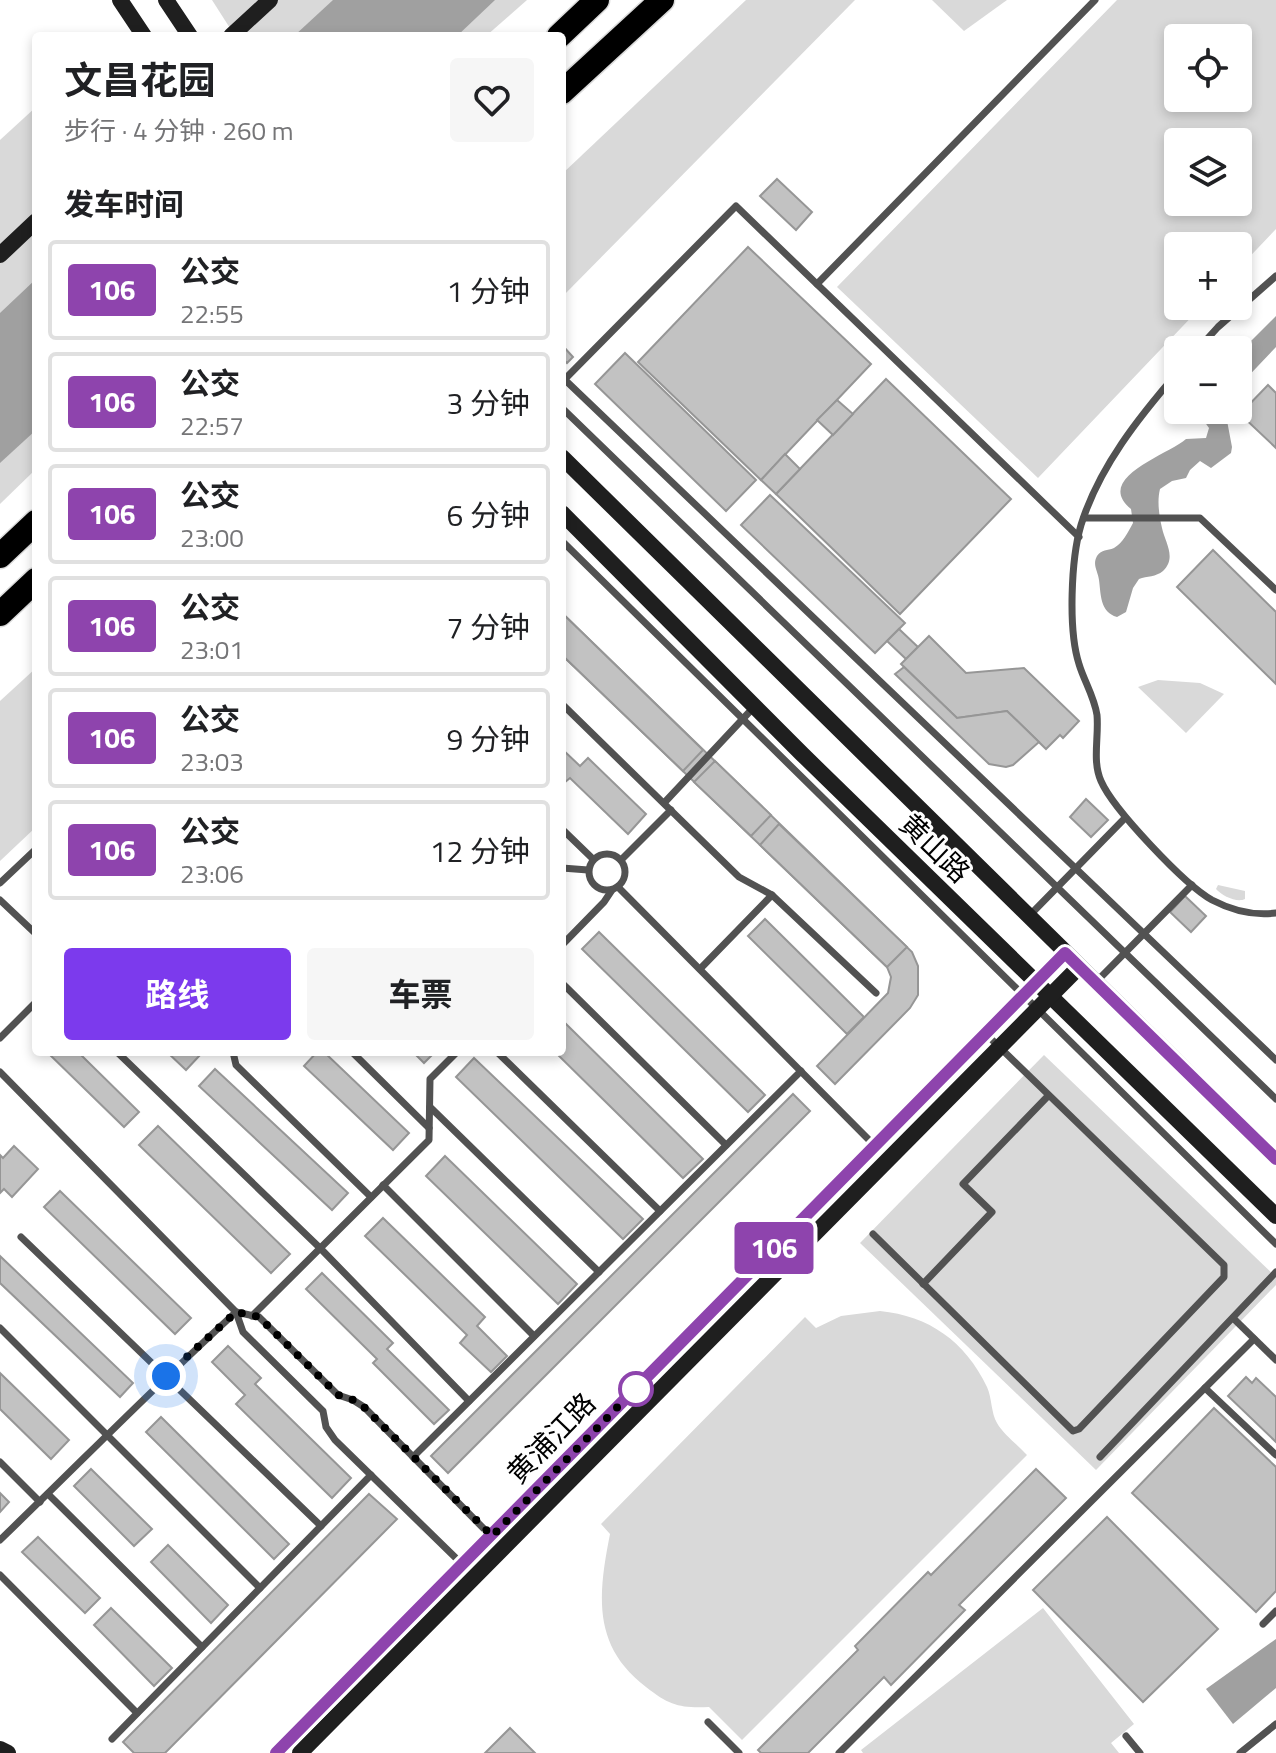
<!DOCTYPE html>
<html lang="zh">
<meta charset="utf-8">
<style>
body{margin:0;font-family:"Titillium Web","Noto Sans SC",sans-serif;background:#f6f6f6;color:#202124;height:100vh;display:flex;flex-direction:column;font-size:30px;white-space:nowrap}
*{box-sizing:border-box;margin:0}
p{font-size:26px;color:#757577}
.icon{flex:none;width:44px;height:44px;fill:none;stroke:currentColor;stroke-width:2;stroke-linecap:round;stroke-linejoin:round}
.map{position:relative;flex:1;overflow:hidden}
.side{position:absolute;left:32px;top:32px;width:534px;height:1024px;display:flex;flex-direction:column;background:#fff;border-radius:8px;box-shadow:0 4px 12px #0003}
.side>*{flex:none}
.badge{padding:0 16px;border-radius:6px;font-size:28px;line-height:52px}
.controls{position:absolute;left:1164px;top:24px;display:grid;gap:16px}
.controls a{display:grid;place-items:center;width:88px;height:88px;border-radius:8px;background:#fff;box-shadow:0 4px 12px #0003;font-size:40px}
.you{position:absolute;width:40px;height:40px;margin:-20px;border:6px solid #fff;border-radius:50%;background:#1a73e8;box-shadow:0 0 0 12px #1a73e833}
.map>.badge{position:absolute;translate:-50% -50%;box-shadow:0 0 0 4px #fff}
h2{padding:0 32px;font-size:30px;line-height:72px}
.round{display:grid;place-items:center;flex:none;width:84px;height:84px;border-radius:8px;background:#f6f6f6}
.summary{display:flex;align-items:center;justify-content:space-between;height:136px;padding:0 32px}
h1{font-size:38px;font-weight:700;line-height:60px}
.cta{display:flex;gap:16px;margin-top:auto;padding:16px 32px}
.cta a{flex:1;height:92px;border-radius:8px;background:#7c3aed;color:#fff;font-size:32px;font-weight:700;line-height:92px;text-align:center}
.cta a+a{background:#f6f6f6;color:#202124}
ul{padding:0;list-style:none}
li{display:flex;align-items:center;gap:24px;height:100px;margin:0 16px 12px;padding:0 16px;border:4px solid #e0e0e0;border-radius:8px}
li div{flex:1}
li b{display:block;font-size:30px}
li em{font-style:normal}
li .badge{min-width:88px;font-weight:700;text-align:center}
.map>svg:first-child{display:block}
.green{fill:#d9d9d9;fill-rule:evenodd}
.water{fill:#a0a0a0}
.building{fill:#c2c2c2;stroke:#969696;stroke-width:2}
.lines{fill:none;stroke-linecap:round;stroke-linejoin:round}
.highway-casing{stroke:#dbdbdb;stroke-width:27}
.lane{stroke:#525252;stroke-width:7}
.secondary{stroke:#1f1f1f;stroke-width:16}
.highway{stroke:#000;stroke-width:24}
.line-casing{stroke:#fff;stroke-width:18}
.line{stroke:#8e44ad;stroke-width:12}
.walk{stroke:#000;stroke-width:8;stroke-dasharray:0 14.4}
.stop-dot{fill:#fff;stroke:#8e44ad;stroke-width:4}
.labels{text-anchor:middle;stroke-width:6;stroke-linejoin:round;paint-order:stroke}
.street-label{font-size:28px;fill:#000;stroke:#fff}
</style>
<div class="map">
<svg width="1276" height="1753" viewBox="0 0 1276 1753">
<rect width="100%" height="100%" fill="#fff"/>
<g class="green">
<polygon points="212,0 527,0 486,36 235,36"/>
<polygon points="746,0 855,0 562,297 562,174"/>
<polygon points="932,0 1007,0 964,31"/>
<path d="M1117,0H1276V229L1238,269V246H1178V306H1202L1038,478L837,287ZM1178,38H1238V98H1178ZM1178,142H1238V202H1178Z"/>
<polygon points="36,107 36,469 0,504 0,140"/>
<polygon points="36,668 36,827 0,861 0,701"/>
<polygon points="1158,680 1200,683 1224,694 1186,733 1138,687"/>
<path d="M1218,885L1245,891V899C1237,903 1222,896 1216,889Z"/>
<polygon points="1044,1055 1276,1277 1276,1285 1096,1470 860,1243"/>
<path d="M880,1311C929,1316 965,1341 987,1387C992,1398 991,1413 997,1423C1003,1434 1018,1445 1027,1455L742,1740L709,1707C680,1708 670,1706 646,1687C592,1646 598,1595 610,1534L601,1524L805,1317L816,1328L841,1316Z"/>
<polygon points="1043,1608 1134,1724 1111,1743 1119,1753 863,1753 861,1750"/>
</g>
<g class="water">
<polygon points="333,0 495,0 457,36 294,36"/>
<polygon points="36,279 36,430 0,463 0,313"/>
<polygon points="1276,316 1276,347 1238,387 1237,346 1244,348"/>
<path d="M1196,410H1225L1232,447L1231,453L1211,468L1200,461L1190,470L1186,478L1172,481L1160,489C1157,501 1159,515 1162,528C1165,542 1177,558 1163,571C1156,577 1147,576 1139,579L1133,588L1126,612L1117,617C1100,612 1101,595 1099,580C1098,571 1092,565 1097,556C1102,549 1107,551 1114,548C1123,543 1128,532 1133,523L1131,509C1093,478 1168,455 1186,439L1206,438L1209,428Z"/>
<polygon points="1276,1639 1276,1688 1233,1724 1206,1689"/>
</g>
<g class="building">
<polygon points="777,179 812,212 796,230 760,196"/>
<polygon points="748,247 871,364 761,480 638,362"/>
<polygon points="562,345 573,357 567,363 562,358"/>
<polygon points="625,353 756,480 726,511 595,384"/>
<polygon points="886,379 1011,499 900,614 776,494"/>
<polygon points="1268,385 1276,393 1276,448 1240,414"/>
<polygon points="837,400 853,414 833,435 817,420"/>
<polygon points="785,454 800,469 776,494 761,480"/>
<polygon points="770,495 905,623 875,653 741,525"/>
<polygon points="1213,550 1276,612 1276,684 1177,587"/>
<polygon points="562,613 912,952 918,966 918,995 910,1008 835,1084 817,1066 888,993 891,977 887,967 562,655"/>
<polygon points="562,613 703,750 683,771 562,655"/>
<polygon points="899,629 918,647 906,659 887,641"/>
<polygon points="929,636 966,673 1024,668 1079,721 1063,738 1060,735 1046,749 1007,711 957,718 901,664"/>
<polygon points="904,667 957,718 1007,711 1039,742 1013,765 1006,767 989,764 895,674"/>
<polygon points="562,749 580,766 588,758 646,814 628,834 570,778 564,783 562,781"/>
<polygon points="715,761 771,815 751,836 694,782"/>
<polygon points="1086,799 1108,820 1091,837 1070,817"/>
<polygon points="779,824 907,947 887,967 760,845"/>
<polygon points="1185,896 1206,916 1191,932 1170,912"/>
<polygon points="765,919 864,1017 847,1034 748,936"/>
<polygon points="599,932 765,1095 748,1112 582,949"/>
<polygon points="562,1020 703,1159 683,1178 555,1052 562,1052"/>
<polygon points="47,1052 78,1052 139,1112 124,1127"/>
<polygon points="167,1052 199,1052 201,1054 186,1070"/>
<polygon points="317,1052 324,1052 409,1133 393,1150 304,1066"/>
<polygon points="413,1052 435,1052 424,1063"/>
<polygon points="474,1058 643,1219 623,1239 456,1077"/>
<polygon points="215,1069 348,1193 332,1210 199,1086"/>
<polygon points="793,1094 810,1111 448,1473 431,1456"/>
<polygon points="158,1126 290,1254 271,1273 139,1145"/>
<polygon points="14,1146 38,1169 12,1197 4,1189 0,1193 0,1155 3,1158"/>
<polygon points="445,1156 577,1284 558,1304 426,1176"/>
<polygon points="60,1191 191,1318 175,1334 44,1207"/>
<polygon points="383,1218 485,1317 477,1326 507,1356 491,1372 460,1343 467,1335 365,1236"/>
<polygon points="0,1256 133,1383 120,1397 0,1283"/>
<polygon points="322,1273 393,1343 387,1349 449,1410 434,1424 373,1363 377,1359 306,1289"/>
<polygon points="228,1346 261,1378 255,1384 351,1478 332,1498 236,1404 245,1395 212,1362"/>
<polygon points="0,1373 69,1440 51,1459 0,1409"/>
<polygon points="1246,1377 1252,1383 1256,1378 1276,1397 1276,1442 1228,1396"/>
<polygon points="1214,1408 1276,1467 1276,1591 1256,1612 1132,1493"/>
<polygon points="161,1417 289,1544 274,1559 146,1432"/>
<polygon points="91,1469 152,1529 134,1546 74,1486"/>
<polygon points="1036,1469 1066,1498 959,1605 965,1610 891,1685 884,1677 808,1753 761,1753 758,1750 858,1650 855,1646 928,1572 931,1575"/>
<polygon points="0,1493 9,1502 0,1512"/>
<polygon points="369,1494 397,1519 165,1753 134,1753 123,1742"/>
<polygon points="1107,1517 1218,1629 1143,1702 1033,1590"/>
<polygon points="38,1537 100,1598 85,1613 22,1552"/>
<polygon points="168,1545 228,1605 211,1623 151,1562"/>
<polygon points="111,1608 172,1668 154,1686 94,1625"/>
<polygon points="510,1728 535,1753 485,1753"/>
</g>
<g class="lines">
<defs>
<g id="highway">
<polyline points="559,36 597,0"/>
<polyline points="562,92 662,0"/>
<polyline points="0,556 36,522"/>
<polyline points="0,614 36,580"/>
</g>
</defs>
<use href="#highway" class="highway-casing"/>
<g class="lane">
<polyline points="817,284 1095,0"/>
<polyline points="1197,350 1218,327 1276,276"/>
<path d="M1178,372C1139,417 1099,467 1081,525C1071,559 1068,630 1079,664C1084,681 1094,696 1097,715C1099,737 1092,761 1101,781C1113,809 1185,885 1212,900C1233,911 1253,916 1276,913"/>
<polyline points="562,377 1276,1060"/>
<polyline points="564,380 736,206 1079,537"/>
<polyline points="562,408 1276,1099"/>
<polyline points="1084,518 1200,518 1276,590"/>
<polyline points="562,541 1276,1244"/>
<polyline points="562,704 739,877 772,895 876,993"/>
<polyline points="664,803 754,707"/>
<polyline points="562,829 593,859"/>
<circle cx="607" cy="872" r="18"/>
<polyline points="621,860 671,810"/>
<polyline points="562,868 588,870"/>
<polyline points="0,883 36,849"/>
<polyline points="618,887 874,1145"/>
<polyline points="0,900 36,934"/>
<polyline points="1030,915 1125,818"/>
<polyline points="562,945 604,902 612,890"/>
<polyline points="700,969 772,895"/>
<polyline points="1097,981 1192,885"/>
<polyline points="562,983 726,1145"/>
<polyline points="0,1038 36,1002"/>
<polyline points="117,1052 320,1248 469,1401"/>
<polyline points="233,1052 236,1065 371,1197"/>
<polyline points="352,1052 429,1128"/>
<polyline points="497,1052 660,1211"/>
<path d="M0,1072L236,1312C155,1386 79,1464 0,1540"/>
<polyline points="430,1107 599,1272"/>
<polyline points="383,1185 534,1336"/>
<polyline points="873,1234 1073,1431 1079,1429 1224,1277 1224,1265 986,1034"/>
<polyline points="21,1237 321,1526"/>
<polyline points="923,1284 992,1212 963,1184 1048,1096"/>
<polyline points="252,1316 429,1140 430,1079 457,1052"/>
<polyline points="1233,1318 1276,1360"/>
<polyline points="0,1328 260,1588"/>
<polyline points="1205,1388 1276,1455"/>
<polyline points="413,1457 801,1071"/>
<polyline points="1100,1457 1276,1272"/>
<polyline points="0,1462 40,1502"/>
<polyline points="48,1494 202,1647"/>
<polyline points="463,1565 335,1440 326,1427 323,1411 243,1332 236,1312 259,1317 338,1395 353,1400 364,1407 490,1535"/>
<polyline points="0,1575 137,1713"/>
<polyline points="1263,1624 1276,1611"/>
<polyline points="708,1722 739,1753"/>
<polyline points="1126,1736 1140,1753"/>
<polyline points="112,1739 371,1475"/>
<polyline points="839,1753 1254,1339"/>
<polyline points="1240,1753 1276,1724"/>
</g>
<g class="secondary">
<polyline points="120,0 144,36"/>
<polyline points="166,0 190,36"/>
<polyline points="231,36 270,0"/>
<polyline points="0,255 36,221"/>
<polyline points="562,457 1276,1159"/>
<polyline points="562,513 802,754 1276,1216"/>
<polyline points="0,1749 8,1753"/>
<polyline points="276,1753 1065,953"/>
<polyline points="300,1753 1079,967"/>
</g>
<use href="#highway" class="highway"/>
</g>
<g class="lines">
<defs>
<polyline id="line" points="276,1753 1065,953 1276,1159"/>
</defs>
<use href="#line" class="line-casing"/>
<use href="#line" class="line"/>
<polyline class="walk" points="166,1376 236,1312 259,1317 338,1395 353,1400 364,1407 492,1536 640,1384 636,1389"/>
</g>
<circle class="stop-dot" cx="636" cy="1389" r="16"/>
<g class="labels">
<g class="street-label">
<text transform="translate(935 848) rotate(44)" y="10">黄山路</text>
<text transform="translate(551 1438) rotate(-46)" y="10">黄浦江路</text>
</g>
</g>
</svg>
<div class="controls">
<a><svg class="icon" aria-label="locate" viewBox="0 0 24 24"><circle cx="12" cy="12" r="6"/><path d="M12 2v4M12 18v4M2 12h4M18 12h4"/></svg></a>
<a><svg class="icon" aria-label="layers" viewBox="0 0 24 24"><path d="M12 4l9 5-9 5-9-5zM3 14l9 5 9-5"/></svg></a>
<a>+</a>
<a>−</a>
</div>
<div class="you" style="left:166px;top:1376px"></div>
<b class="badge" style="left:774px;top:1248px;background:#8e44ad;color:#fff">106</b>
<section class="side">
<div class="summary"><div><h1>文昌花园</h1><p>步行 · 4 分钟 · 260 m</p></div><a class="round"><svg class="icon" aria-label="heart" viewBox="0 0 24 24"><path d="M12 20l-8-8c-3-5 5-10 8-4 3-6 11-1 8 4z"/></svg></a></div>
<h2>发车时间</h2>
<ul>
<li><span class="badge" style="background:#8e44ad;color:#fff">106</span><div><b>公交</b><p>22:55</p></div><em>1 分钟</em></li>
<li><span class="badge" style="background:#8e44ad;color:#fff">106</span><div><b>公交</b><p>22:57</p></div><em>3 分钟</em></li>
<li><span class="badge" style="background:#8e44ad;color:#fff">106</span><div><b>公交</b><p>23:00</p></div><em>6 分钟</em></li>
<li><span class="badge" style="background:#8e44ad;color:#fff">106</span><div><b>公交</b><p>23:01</p></div><em>7 分钟</em></li>
<li><span class="badge" style="background:#8e44ad;color:#fff">106</span><div><b>公交</b><p>23:03</p></div><em>9 分钟</em></li>
<li><span class="badge" style="background:#8e44ad;color:#fff">106</span><div><b>公交</b><p>23:06</p></div><em>12 分钟</em></li>
</ul>
<div class="cta"><a>路线</a><a>车票</a></div>
</section>
</div>
